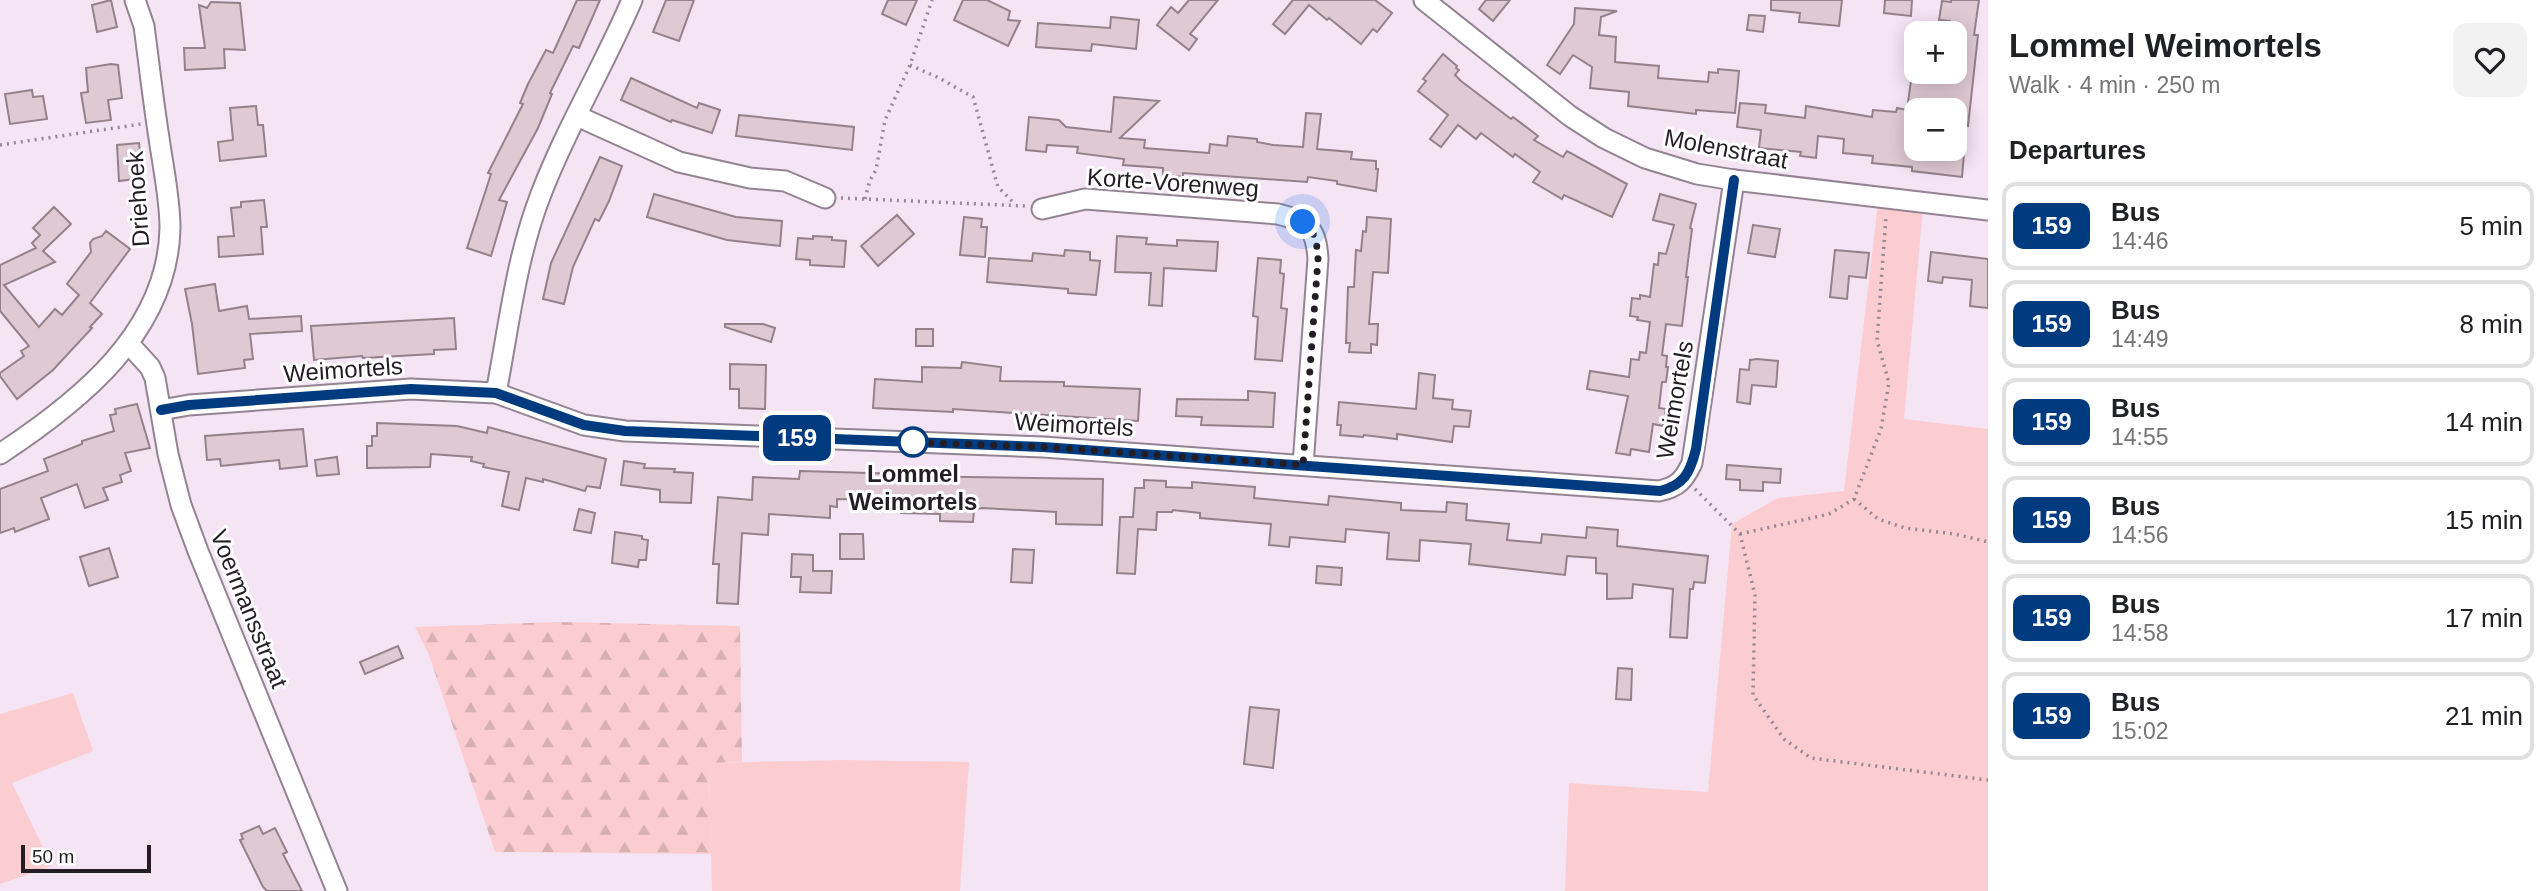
<!DOCTYPE html>
<meta charset="utf-8">
<style>
body{margin:0;font-family:Helvetica,sans-serif;background:#f2f2f2;color:#202124;height:100vh;display:flex;flex-direction:column;font-size:26px;white-space:nowrap}
*{box-sizing:border-box;margin:0}
p{font-size:23px;color:#757577}
.icon{flex:none;width:38px;height:38px;fill:none;stroke:currentColor;stroke-width:2;stroke-linecap:round;stroke-linejoin:round}
.map{position:relative;flex:1;overflow:hidden}
.panel{display:flex;flex-direction:column;background:#fff;width:560px}
.panel>*{flex:none}
.badge{padding:0 14px;border-radius:10px;font-size:24px;line-height:46px}
.fabs{position:absolute;left:1904px;top:21px;display:grid;gap:14px}
.fabs a{display:grid;place-items:center;width:63px;height:63px;border-radius:14px;background:#fff;box-shadow:0 4px 18px #0003;font-size:35px}
.scale{position:absolute;left:21px;bottom:18px;width:130px;box-sizing:border-box;padding-left:7px;border:4px solid #241e24;border-top:0;font-size:19px;line-height:24px;white-space:nowrap;color:#241e24;-webkit-text-stroke:5px #fff;paint-order:stroke}
.you{position:absolute;width:35px;height:35px;margin:-18px;border:5px solid #fff;border-radius:50%;background:#1a73e8;box-shadow:0 0 0 10px #1a73e833}
.map>.badge{position:absolute;translate:-50% -50%;box-shadow:0 0 0 4px #fff}
h2{padding:0 21px;font-size:26px;line-height:63px}
.round{display:grid;place-items:center;flex:none;width:74px;height:74px;border-radius:14px;background:#f2f2f2}
.head{display:flex;align-items:center;justify-content:space-between;height:119px;padding:0 21px}
h1{font-size:33px;font-weight:700;line-height:52px}
ul{padding:0;list-style:none}
li{display:flex;align-items:center;gap:21px;height:88px;margin:0 14px 10px;padding:0 7px;border:4px solid #e0e0e0;border-radius:14px}
li div{flex:1}
li b{display:block;font-size:26px}
li em{font-style:normal}
li .badge{min-width:77px;font-weight:700;text-align:center}
main{display:flex;flex:1;min-height:0}
.map>svg:first-child{display:block}
.grass{fill:#fbcdd0}
.forest{fill:url(#forest-firs)}
.building{fill:#dfcad3;stroke:#958189;stroke-width:2}
.lines{fill:none;stroke-linecap:round;stroke-linejoin:round}
.minor-casing{stroke:#938492;stroke-width:23}
.path{stroke:#938893;stroke-width:3.5;stroke-dasharray:2 5;stroke-linecap:butt}
.minor{stroke:#fff;stroke-width:19}
.line-casing{stroke:#fff;stroke-width:16}
.line{stroke:#003b80;stroke-width:10}
.walk{stroke:#241e24;stroke-width:7;stroke-dasharray:0 12.6}
.stop-dot{fill:#fff;stroke:#003b80;stroke-width:3.5}
.labels{text-anchor:middle;stroke-width:6;stroke-linejoin:round;paint-order:stroke}
.street-label{font-size:24px;fill:#241e24;stroke:#fff}
.stop-label{font-size:24px;font-weight:bold;fill:#241e24;stroke:#fff}
</style>
<main>
<div class="map">
<svg width="1988" height="891" viewBox="0 0 1988 891">
<defs>
<pattern id="forest-firs" width="22" height="20" patternUnits="userSpaceOnUse" patternTransform="scale(1.75)"><rect width="22" height="20" fill="#fbcdd0"/><path d="M5 1l3.5 6h-7zM16 11l3.5 6h-7z" fill="#d7b0b2"/></pattern>
</defs>
<rect width="100%" height="100%" fill="#f4e4f4"/>
<g class="grass">
<polygon points="1878,204 1923,208 1904,419 1988,429 1988,891 1565,891 1569,783 1708,792 1732,524 1778,498 1844,491"/>
<polygon points="73,693 93,751 12,783 52,866 0,884 0,714"/>
<polygon points="842,760 969,762 960,891 712,891 709,763"/>
</g>
<polygon class="forest" points="558,622 740,626 742,762 709,763 711,854 495,852 429,655 415,627"/>
<g class="building">
<polygon points="111,0 117,27 97,32 92,5"/>
<polygon points="577,0 600,0 579,48 573,46 550,93 552,94 538,128 499,200 507,202 491,256 467,248 491,174 488,173 523,104 520,103 528,84 546,50 553,53"/>
<polygon points="666,0 694,0 679,41 653,32"/>
<polygon points="888,0 917,0 906,25 882,14"/>
<polygon points="963,0 987,0 1010,11 1008,20 1020,21 1008,46 954,20"/>
<polygon points="1189,0 1218,0 1190,34 1197,39 1189,50 1157,25 1171,7 1178,13"/>
<polygon points="1293,0 1375,0 1392,13 1377,32 1373,29 1361,44 1329,18 1327,20 1309,5 1285,34 1273,24"/>
<polygon points="1486,0 1510,0 1493,21 1479,9"/>
<polygon points="1771,0 1842,0 1839,26 1799,22 1800,13 1771,10"/>
<polygon points="1885,0 1912,0 1911,16 1884,13"/>
<polygon points="1951,0 1979,0 1974,35 1978,35 1968,126 1955,124 1955,110 1910,110 1916,111 1916,149 1955,149 1954,153 1964,154 1962,177 1912,171 1912,167 1872,163 1873,156 1843,153 1844,139 1818,136 1816,158 1800,156 1801,152 1759,148 1761,130 1737,127 1740,103 1766,105 1765,113 1805,118 1806,106 1872,117 1873,110 1896,112 1897,108 1907,110 1912,73 1955,78 1955,33 1949,33 1950,21 1939,20 1942,1 1951,2"/>
<polygon points="211,2 240,3 245,50 224,49 225,68 185,70 184,48 205,48 199,5 207,8"/>
<polygon points="1575,8 1617,11 1601,17 1599,35 1616,37 1615,62 1659,66 1658,78 1708,82 1709,72 1718,73 1718,69 1739,71 1735,113 1696,110 1696,114 1628,106 1629,92 1590,88 1592,67 1573,55 1560,74 1547,65 1574,24"/>
<polygon points="1749,15 1765,16 1763,32 1747,30"/>
<polygon points="1111,17 1139,20 1136,49 1092,44 1091,51 1036,47 1038,23 1110,28"/>
<polygon points="1443,54 1457,66 1456,68 1459,70 1455,75 1461,81 1511,119 1513,117 1538,136 1534,140 1563,157 1567,151 1627,184 1612,217 1564,195 1562,199 1533,182 1540,172 1515,154 1513,157 1481,133 1476,139 1458,125 1441,147 1430,139 1448,115 1418,91 1426,81 1423,79"/>
<polygon points="111,64 118,65 122,98 108,100 111,120 86,123 81,93 88,92 86,68"/>
<polygon points="631,78 697,108 699,103 720,110 712,133 672,120 671,122 621,100"/>
<polygon points="32,90 33,97 43,96 47,119 10,124 5,94"/>
<polygon points="1114,97 1159,101 1120,138 1145,140 1144,148 1209,153 1210,144 1227,146 1228,136 1257,139 1257,142 1273,145 1303,147 1306,113 1321,114 1317,149 1352,152 1351,159 1376,161 1376,169 1378,169 1376,191 1337,184 1337,181 1308,177 1307,182 1183,173 1183,177 1163,175 1163,168 1123,165 1124,159 1077,153 1078,147 1047,145 1046,152 1026,150 1029,117 1059,120 1066,127 1111,132"/>
<polygon points="256,106 258,125 263,125 266,156 220,161 218,142 233,140 230,108"/>
<polygon points="739,115 854,127 852,150 736,136"/>
<polygon points="139,143 143,178 119,181 117,145"/>
<polygon points="600,157 622,166 609,201 599,221 595,219 573,267 564,304 543,299 551,263"/>
<polygon points="654,194 736,217 782,221 780,246 727,240 647,217"/>
<polygon points="1660,194 1696,204 1690,228 1692,229 1686,277 1688,277 1682,326 1666,324 1662,355 1667,356 1666,367 1668,367 1666,382 1662,382 1659,408 1666,409 1663,426 1653,424 1649,452 1631,449 1630,455 1616,453 1628,396 1587,389 1590,371 1629,377 1631,359 1639,360 1640,352 1646,353 1650,322 1637,320 1638,317 1630,316 1632,298 1640,299 1640,295 1650,297 1654,264 1658,265 1659,253 1666,254 1674,225 1653,220"/>
<polygon points="264,200 267,227 261,227 263,254 219,257 218,237 234,236 231,208 241,207 241,202"/>
<polygon points="54,207 71,224 43,251 55,262 4,285 39,327 55,309 62,315 79,295 67,284 91,252 90,243 93,239 102,236 106,231 130,249 90,303 102,314 90,327 92,328 53,370 17,399 0,376 0,373 24,356 21,351 29,346 0,311 0,265 36,248 32,243 40,235 33,228"/>
<polygon points="897,215 914,234 878,266 861,246"/>
<polygon points="964,217 982,219 981,227 987,227 985,257 960,255"/>
<polygon points="1367,217 1391,219 1388,273 1373,272 1369,324 1378,324 1377,345 1371,344 1371,353 1349,352 1350,343 1346,343 1348,287 1354,287 1356,250 1361,251 1363,231 1366,232"/>
<polygon points="1753,225 1780,229 1775,257 1748,253"/>
<polygon points="813,236 832,237 832,240 846,241 844,267 810,265 810,260 796,259 798,238 813,239"/>
<polygon points="1117,236 1147,238 1146,244 1177,246 1177,240 1218,242 1216,271 1164,268 1162,306 1149,305 1151,273 1115,272"/>
<polygon points="1065,250 1090,252 1090,260 1100,261 1096,295 1068,293 1068,289 987,282 989,258 1032,261 1033,253 1064,256"/>
<polygon points="1835,250 1869,253 1866,278 1849,276 1847,299 1830,297"/>
<polygon points="1931,252 1988,259 1988,308 1970,306 1972,280 1943,277 1942,283 1928,281"/>
<polygon points="1258,258 1281,260 1280,273 1284,274 1281,308 1287,309 1282,361 1255,359 1258,317 1253,316"/>
<polygon points="215,284 219,311 247,306 249,319 301,316 302,331 250,334 253,359 244,360 245,368 198,374 192,324 185,289"/>
<polygon points="454,318 456,349 434,350 434,354 363,358 362,356 314,360 311,326"/>
<polygon points="725,324 763,324 775,328 771,342 725,327"/>
<rect x="916" y="329" width="17" height="17"/>
<polygon points="1757,359 1778,361 1776,387 1752,385 1750,404 1737,402 1740,369 1749,370 1750,360"/>
<polygon points="962,362 1001,367 1000,381 1064,382 1064,386 1140,389 1138,421 953,409 953,412 873,408 875,379 922,382 922,367 961,368"/>
<polygon points="730,364 766,365 765,409 739,408 739,389 730,389"/>
<polygon points="1419,373 1435,375 1433,398 1453,400 1452,409 1471,411 1469,427 1454,426 1452,442 1397,434 1397,439 1364,435 1363,437 1340,435 1341,425 1337,425 1339,402 1416,409"/>
<polygon points="1248,391 1275,393 1273,427 1201,425 1202,417 1176,416 1177,399 1248,400"/>
<polygon points="137,404 150,448 125,453 131,471 120,475 122,482 103,488 108,500 85,508 77,484 41,498 49,519 15,532 14,528 0,533 0,489 48,471 44,459 82,444 82,441 114,431 110,415 116,414 115,409"/>
<polygon points="377,423 457,426 487,433 488,427 606,459 600,488 587,486 585,491 543,479 543,482 526,478 519,510 502,506 509,472 483,467 484,464 471,461 472,457 431,454 430,467 367,468 367,446 372,446 372,436 377,436"/>
<polygon points="303,429 307,466 280,469 279,460 221,466 220,459 207,460 205,436"/>
<polygon points="337,457 339,474 317,476 315,460"/>
<polygon points="624,461 645,464 644,468 675,469 674,472 693,473 691,503 660,502 660,490 621,485"/>
<polygon points="1727,465 1781,469 1780,483 1763,482 1763,491 1740,490 1740,480 1726,479"/>
<polygon points="800,471 903,474 903,476 1103,479 1102,525 1056,524 1056,512 982,508 974,510 973,522 940,521 940,514 901,513 902,501 837,499 837,507 830,506 830,518 769,514 768,535 742,533 738,604 717,603 719,564 713,564 718,497 752,500 753,477 799,479"/>
<polygon points="1144,480 1166,481 1166,487 1192,488 1192,482 1255,487 1254,498 1328,505 1329,496 1401,503 1401,510 1446,512 1447,502 1467,504 1466,520 1509,524 1507,540 1541,543 1542,534 1586,538 1587,527 1618,530 1617,546 1708,556 1705,583 1694,582 1693,589 1690,589 1687,638 1670,637 1673,589 1633,584 1632,598 1607,599 1607,574 1596,573 1596,558 1567,556 1565,575 1469,564 1471,544 1420,540 1419,561 1387,559 1389,533 1346,529 1345,542 1290,537 1289,547 1269,545 1271,524 1200,518 1200,513 1173,510 1172,512 1157,512 1156,530 1138,529 1135,574 1117,573 1120,517 1133,517 1135,488 1144,488"/>
<polygon points="579,509 595,513 591,533 574,530"/>
<polygon points="615,532 642,536 642,539 648,540 646,560 639,560 638,567 612,563"/>
<polygon points="840,534 863,534 864,559 840,559"/>
<polygon points="109,548 118,577 89,586 80,557"/>
<polygon points="1013,549 1034,550 1032,583 1011,582"/>
<polygon points="792,554 813,555 813,571 832,571 831,593 800,592 801,577 791,577"/>
<polygon points="1317,566 1342,568 1341,585 1316,583"/>
<polygon points="398,646 403,658 365,674 360,662"/>
<polygon points="1618,668 1632,669 1631,700 1616,699"/>
<polygon points="1250,707 1279,710 1273,768 1244,764"/>
<polygon points="259,826 263,834 275,828 287,852 283,854 302,891 267,891 263,887 240,840 243,839 241,834"/>
</g>
<g class="lines">
<defs>
<g id="minor">
<polyline points="1424,0 1570,116 1604,138 1645,158 1697,174 1734,180 1988,210"/>
<polyline points="577,116 679,162 750,178 785,181 825,198"/>
<path d="M1042,209L1085,199L1278,214C1308,222 1316,227 1318,259L1303,465"/>
<polyline points="129,344 150,367 155,378 168,454 181,505 198,551 337,891"/>
<path d="M496,393C509,326 516,258 541,194C566,128 604,66 632,0"/>
<path d="M161,410L189,405L411,389L496,393L584,425L625,431L1043,447L1659,491C1678,487 1684,480 1692,463L1734,180"/>
<path d="M0,454C79,402 168,332 170,228C170,198 163,167 159,138C153,100 149,63 144,26L135,0"/>
</g>
</defs>
<use href="#minor" class="minor-casing"/>
<g class="path">
<polyline points="910,65 939,78 973,97 998,187 1015,204"/>
<polyline points="0,145 141,124"/>
<polyline points="841,198 1026,206"/>
<polyline points="865,199 870,180 876,170 885,120 910,65 932,0"/>
<polyline points="1695,489 1740,534 1755,595 1753,695 1784,739 1811,758 1988,780"/>
<polyline points="1854,499 1878,519 1905,528 1955,534 1988,542"/>
<polyline points="1740,534 1829,514 1854,499 1881,429 1889,383 1877,340 1886,216"/>
</g>
<use href="#minor" class="minor"/>
</g>
<g class="lines">
<defs>
<path id="line" d="M161,410L189,405L411,389L496,393L584,425L625,431L1043,447L1660,491C1684,485 1690,473 1696,449L1734,180"/>
</defs>
<use href="#line" class="line-casing"/>
<use href="#line" class="line"/>
<path class="walk" d="M913,442H903L1043,447L1303,465L1318,259C1317,244 1316,232 1303,222"/>
</g>
<circle class="stop-dot" cx="913" cy="442" r="14"/>
<g class="labels">
<g class="street-label">
<text transform="translate(1726 149) rotate(11)" y="8">Molenstraat</text>
<text transform="translate(1173 183) rotate(4)" y="8">Korte-Vorenweg</text>
<text transform="translate(138 199) rotate(-94)" y="8">Driehoek</text>
<text transform="translate(343 370) rotate(-4)" y="8">Weimortels</text>
<text transform="translate(1675 400) rotate(-80)" y="8">Weimortels</text>
<text transform="translate(1074 425) rotate(3)" y="8">Weimortels</text>
<text transform="translate(249 609) rotate(68)" y="8">Voermansstraat</text>
</g>
<g class="stop-label">
<text x="913" y="482">Lommel<tspan x="913" dy="28">Weimortels</tspan></text>
</g>
</g>
</svg>
<div class="fabs">
<a>+</a>
<a>−</a>
</div>
<div class="scale">50 m</div>
<div class="you" style="left:1303px;top:222px"></div>
<b class="badge" style="left:797px;top:438px;background:#003b80;color:#fff">159</b>
</div>
<section class="panel">
<div class="head"><div><h1>Lommel Weimortels</h1><p>Walk · 4 min · 250 m</p></div><a class="round"><svg class="icon" aria-label="heart" viewBox="0 0 24 24"><path d="M12 20l-8-8c-3-5 5-10 8-4 3-6 11-1 8 4z"/></svg></a></div>
<h2>Departures</h2>
<ul>
<li><span class="badge" style="background:#003b80;color:#fff">159</span><div><b>Bus</b><p>14:46</p></div><em>5 min</em></li>
<li><span class="badge" style="background:#003b80;color:#fff">159</span><div><b>Bus</b><p>14:49</p></div><em>8 min</em></li>
<li><span class="badge" style="background:#003b80;color:#fff">159</span><div><b>Bus</b><p>14:55</p></div><em>14 min</em></li>
<li><span class="badge" style="background:#003b80;color:#fff">159</span><div><b>Bus</b><p>14:56</p></div><em>15 min</em></li>
<li><span class="badge" style="background:#003b80;color:#fff">159</span><div><b>Bus</b><p>14:58</p></div><em>17 min</em></li>
<li><span class="badge" style="background:#003b80;color:#fff">159</span><div><b>Bus</b><p>15:02</p></div><em>21 min</em></li>
</ul>
</section>
</main>
